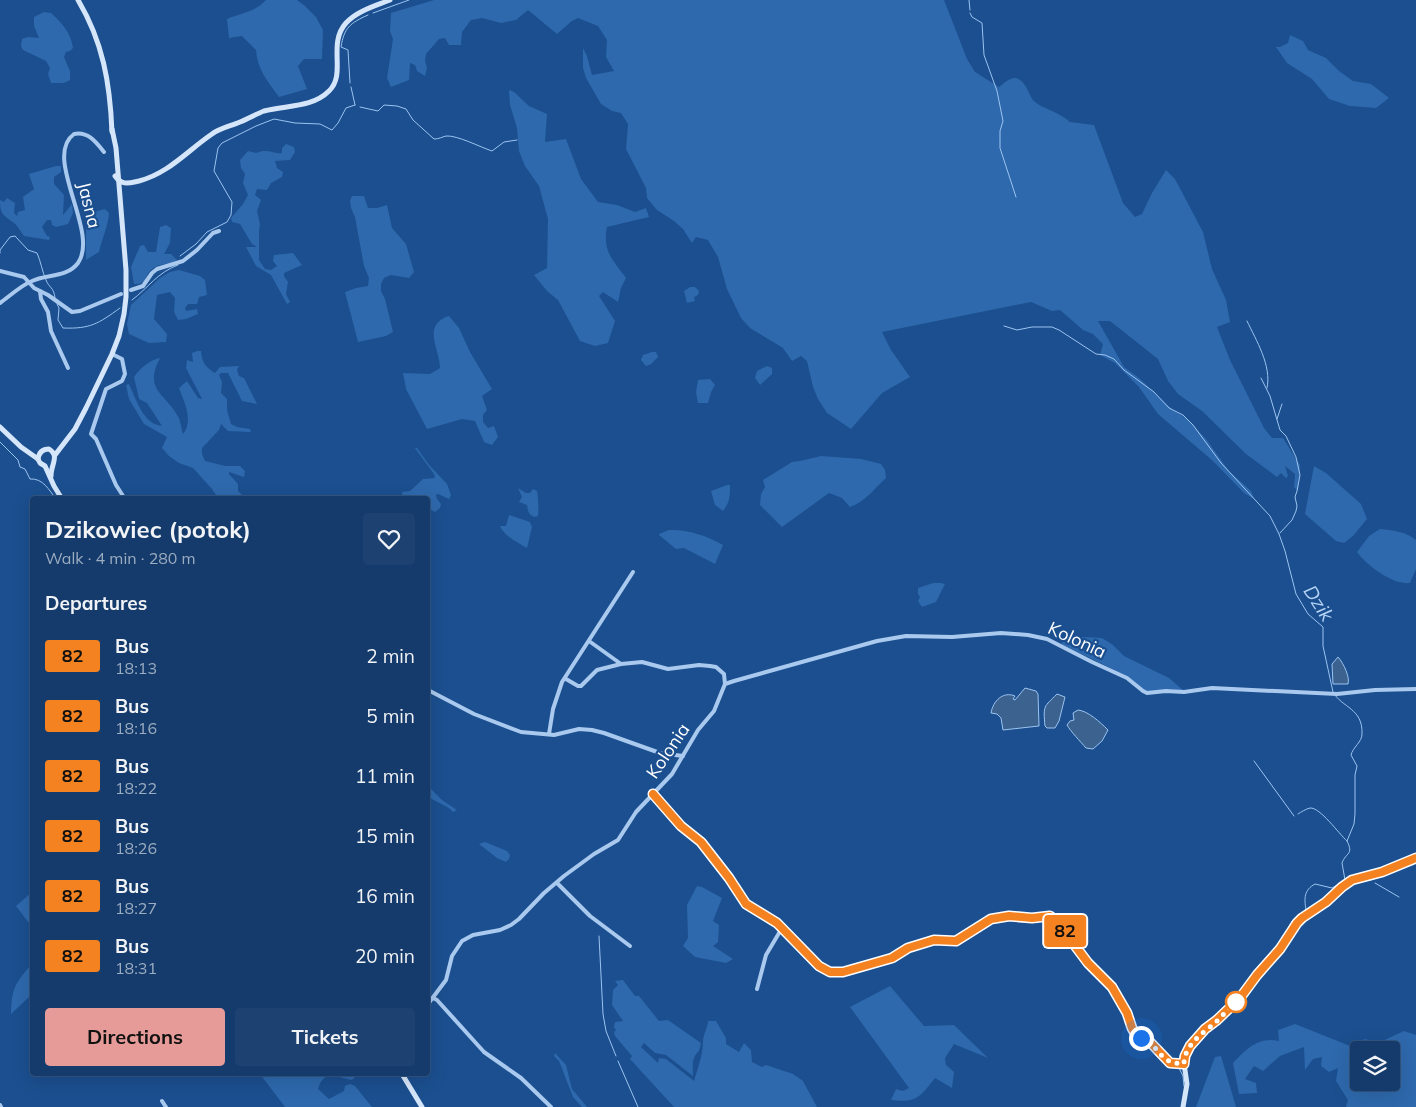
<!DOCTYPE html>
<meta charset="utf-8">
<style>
body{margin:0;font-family:Mulish,sans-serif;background:#1d4271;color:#f1f3f6;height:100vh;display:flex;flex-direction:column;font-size:19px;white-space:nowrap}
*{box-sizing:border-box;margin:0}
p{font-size:16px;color:#9dadc1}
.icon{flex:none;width:28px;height:28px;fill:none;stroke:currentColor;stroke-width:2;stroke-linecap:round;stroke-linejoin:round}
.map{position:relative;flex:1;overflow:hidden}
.drawer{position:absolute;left:30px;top:496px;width:400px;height:580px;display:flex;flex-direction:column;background:#143b6b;border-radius:5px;box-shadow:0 5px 20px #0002,0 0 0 1px #33557e}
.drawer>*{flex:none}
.badge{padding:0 10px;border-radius:4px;font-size:18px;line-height:32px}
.buttons{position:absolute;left:1350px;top:1041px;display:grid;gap:10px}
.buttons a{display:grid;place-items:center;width:50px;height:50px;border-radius:5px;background:#143b6b;box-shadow:0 5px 20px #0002,0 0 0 1px #33557e;font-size:25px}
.you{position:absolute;width:25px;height:25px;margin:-12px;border:4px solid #fff;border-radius:50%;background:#1a73e8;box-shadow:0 0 0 8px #1a73e833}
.map>.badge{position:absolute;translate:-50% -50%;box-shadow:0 0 0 2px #fff}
h2{padding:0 15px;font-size:19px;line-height:45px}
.round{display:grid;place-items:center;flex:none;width:52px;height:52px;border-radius:5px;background:#1d4271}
.headline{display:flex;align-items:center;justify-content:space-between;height:85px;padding:0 15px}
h1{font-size:24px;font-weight:700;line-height:38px}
.primary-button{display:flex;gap:10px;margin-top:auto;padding:10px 15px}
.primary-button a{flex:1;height:58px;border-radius:5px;background:#e69b98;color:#111;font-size:20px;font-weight:700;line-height:58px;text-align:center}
.primary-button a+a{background:#1d4271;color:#f1f3f6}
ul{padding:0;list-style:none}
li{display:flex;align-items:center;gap:15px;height:60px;padding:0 15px}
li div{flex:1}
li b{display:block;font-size:19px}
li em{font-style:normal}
li .badge{min-width:55px;font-weight:700;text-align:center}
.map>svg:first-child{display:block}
.green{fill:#2e69ad;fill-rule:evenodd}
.water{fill:#3c6290;stroke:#9cc4f0}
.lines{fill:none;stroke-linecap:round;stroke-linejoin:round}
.stream{stroke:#9cc4f0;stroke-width:1}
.street{stroke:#a9c9ee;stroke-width:4}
.secondary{stroke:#d6e6fa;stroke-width:5}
.line-casing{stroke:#fff;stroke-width:11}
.line{stroke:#f58220;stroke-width:8}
.walk{stroke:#fff;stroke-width:5;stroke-dasharray:0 9}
.stop-dot{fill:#fff;stroke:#f58220;stroke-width:2.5}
.labels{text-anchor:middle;stroke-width:4.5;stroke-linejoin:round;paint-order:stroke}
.street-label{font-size:18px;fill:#fff;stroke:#1b4f8f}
.water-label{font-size:19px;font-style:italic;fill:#b5d3f5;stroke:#1b4f8f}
</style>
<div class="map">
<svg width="1416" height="1107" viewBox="0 0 1416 1107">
<rect width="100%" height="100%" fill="#1b4f8f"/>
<g class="green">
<path d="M266,0H297L305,6L316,17L323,30L322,59H304L298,66L307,89L279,97C268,82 257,69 256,50L242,36L229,38L227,19C241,13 255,12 266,0Z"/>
<path d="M434,0H944L967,59L975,72L999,87C1004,83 1010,77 1016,78C1026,81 1028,93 1033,100C1040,108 1060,112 1070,122L1094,125L1123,203L1135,217L1142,214L1152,193L1166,170L1175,179L1203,232L1212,269L1226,300L1230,322L1217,327L1230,360L1264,428L1272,438H1283L1300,465L1298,491L1294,487L1295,474L1285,466L1288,476L1286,478L1281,473L1277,477L1246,454L1202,411L1178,394L1168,381L1158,359L1110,321H1098L1124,367L1139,378L1173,410L1186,418L1206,439L1229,471L1251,491L1254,499L1244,493L1213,461L1158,414L1139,387L1115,363L1100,355L1103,344L1093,334L1083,330L1060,310L1052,311L1031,302L882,332L891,350L910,377L882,393L851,429L827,413L818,399L813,387L807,361L801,356L792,361L783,348L750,328L741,318L727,289L718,257L708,240L696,237L692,243L683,229L674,221L657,210L647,198L646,188L626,149L628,124L621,113L612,111L601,104L586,78L583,68V48L587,56L592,75L614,71L606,57L607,40L598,26L578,18L572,21L557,34L528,10L516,20L501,23L482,18L471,20L462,32L461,45H449L445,38L439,39L426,54L425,61L427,68L425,76L417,71L415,65L410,63L409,80L391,87L387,78L393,39L390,31L391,13Z"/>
<path d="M44,12L51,13C62,23 71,33 73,48L70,51L66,52L64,57L70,71V80L64,83H51L48,74L50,68L46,61L23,50L21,46L22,39L28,37L39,38L34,26V17Z"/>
<polygon points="1290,35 1303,41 1308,50 1326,58 1339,71 1353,81 1371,84 1389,98 1376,108 1350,106 1329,99 1312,79 1287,63 1276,47 1280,47 1288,43"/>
<path d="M509,90L514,92L529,106L547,114L545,142L566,139L581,179L598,202L617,205L635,212L646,208L649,217L607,227C602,251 613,260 626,278L621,288L618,302L603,292L599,296L615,321L608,343L595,346L580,341L558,300L547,291L534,275L547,268L548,219L539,186L525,166L519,151L517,128L510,105Z"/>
<path d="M286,144L294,147L295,152L290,160L275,161L277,168L283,172L282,177L271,183L267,190L257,189L255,195L261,200L257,211L260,224L259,232V260L265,269L271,270L277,266L273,261L274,255L293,253L302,265L284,273V276L288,282L286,294L290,302L287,304L271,275L256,266L246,247H257L252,244L240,224L232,222L231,218L243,204L248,195L243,183L245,174L241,168L240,160L248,151C261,155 256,151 265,151C271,151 275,154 282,153V148Z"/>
<path d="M56,166H61V172L54,177V184L64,195L63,215L72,204L73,213L68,224L56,227L52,225L51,220H47L42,227L47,236L50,237L49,240L24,236C21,232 18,226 14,223C3,215 0,214 0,200L4,202L7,198L15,203L14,213L17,216L18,212L25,210L23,197L34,189L29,174Z"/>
<polygon points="352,196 364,196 368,208 377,208 387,205 392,228 406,244 414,272 409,278 391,275 384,278 381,284 381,291 385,299 393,332 386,336 358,342 345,292 356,288 368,286 369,278 364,266 355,217 351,208 350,201"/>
<path d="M105,209L109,213C108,227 102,238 99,252L86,260V225L94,212Z"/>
<path d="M166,225L171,228L170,243L164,254H171L177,260C169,265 158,263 151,270C143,278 149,284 134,284L131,267L140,246L144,245L148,252H156L160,227Z"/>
<polygon points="179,270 200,276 205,280 207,295 199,297 197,304 188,304 185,308 186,311 197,309 198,314 186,319 178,320 174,312 175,298 170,292 157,295 154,319 167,334 166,342 149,343 129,334 127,324 131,305 160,278 170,272"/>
<polygon points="690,287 695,287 699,291 698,295 694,297 695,301 687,303 684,291"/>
<path d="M449,316L459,328L470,352L492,389L482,396L487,410L483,415V422L488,428L494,426L498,437L492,445L484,442L475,421L462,419L427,429L406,389L403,373L430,374L440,368C440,349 421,325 449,316Z"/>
<path d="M197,351H201C202,362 205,367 215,373L220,367L239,366L237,370L239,376L244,378L257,404L242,401L228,373H221L219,375L222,382L221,393L227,399V410L231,424L237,427L250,429L251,432L228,431L221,424L219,430L202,448V454L205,461L225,466H240L245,471L244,477L229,472V474L238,484V491L246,499L218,498L212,489L193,468L179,463L169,456L162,448L167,437L144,424L129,399L126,385L129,384C136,399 143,424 162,426L147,403L139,399L134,377C140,368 150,360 160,358C143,391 166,393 179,418C181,423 181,429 183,434C194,420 184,402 179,388L187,381L198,398L202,399L186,368L187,360L193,362L192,353Z"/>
<polygon points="652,352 656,352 658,357 651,364 646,366 641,360 643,355"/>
<polygon points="767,366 772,368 772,374 760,385 755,378 757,371"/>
<polygon points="710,379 715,385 711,392 708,403 698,403 696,392 698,380"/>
<polygon points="415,448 417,448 429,465 447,484 451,495 449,499 438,494 436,495 437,499 441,504 440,508 435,512 428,508 428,499 403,499 402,492 410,491 423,479 435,478 434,474"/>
<path d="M821,456L861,459L881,464L885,470L886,478C875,488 865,502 850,507L842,498L829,493L782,527L760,505L761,494L765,487L763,480L792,462L800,461Z"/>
<polygon points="1314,466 1326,473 1361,504 1367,519 1353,536 1344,543 1336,541 1305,514"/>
<path d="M727,485H730C730,496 730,502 723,511L715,505L711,491Z"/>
<path d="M518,488L526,493H530L533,489L537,491C538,495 539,511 538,516L534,517C528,514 528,511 527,505L519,502L522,497Z"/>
<path d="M509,515L530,522L532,527L527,548C518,543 504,536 500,526H506Z"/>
<path d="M1380,529C1393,530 1406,532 1416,540V569L1410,583C1393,585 1367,566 1357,552L1369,536Z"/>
<path d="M669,530C687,529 708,536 723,545L715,564L684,548L676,549L659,535V534Z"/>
<polygon points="933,583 941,583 945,584 936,602 922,607 918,601 920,597 918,594 918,588"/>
<polygon points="1082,637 1102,638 1113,645 1124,656 1169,678 1184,691 1170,689 1151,692 1144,690 1129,677 1061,644 1063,641"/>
<polygon points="428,786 442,800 457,810 453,812 449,808 428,797"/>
<polygon points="485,842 507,851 510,855 509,859 506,862 497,858 479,844"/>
<polygon points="697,886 702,887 722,898 713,921 719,925 718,942 713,946 733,959 726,963 695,957 683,946 688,938 687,905"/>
<polygon points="32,892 32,927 16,906"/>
<path d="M32,963V996H30L11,1014C12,986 15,985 32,963Z"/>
<path d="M623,980L635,996H639L659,1021L668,1020L701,1043L699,1051C691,1058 693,1066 693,1076L666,1055L655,1053L644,1043L641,1047L658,1063L659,1058L666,1059L694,1081C698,1068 703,1054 703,1041C703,1035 708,1027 708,1021H716L726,1038V1044L739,1052L744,1043L751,1050L752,1062L762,1067L766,1065L793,1074L803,1081L817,1107H674L630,1059L632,1056L615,1036L614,1032L616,1030L614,1027L615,1022L623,1021L612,1005L613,990L618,985L615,981Z"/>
<path d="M890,986L924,1026L954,1025L988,1058L954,1044L945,1058L946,1065L954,1072L952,1088L935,1078C920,1097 917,1103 891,1100L896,1089L903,1091L909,1088L850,1007Z"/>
<path d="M1295,1024L1355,1048L1364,1039L1380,1042L1404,1031L1416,1035V1107H1346L1348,1100L1336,1081L1338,1068L1329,1072L1321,1066L1322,1057L1313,1059L1305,1070L1304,1047L1280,1056L1263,1071L1254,1066L1245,1079L1256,1083L1257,1093L1239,1094L1233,1063C1246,1049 1259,1036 1279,1041L1278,1030ZM1359,1050H1391V1082H1359Z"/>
<polygon points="555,1053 566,1065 572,1089 587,1107 582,1107 573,1097 559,1061 554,1056"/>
<polygon points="1221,1056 1236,1107 1196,1107 1215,1057"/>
<path d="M260,1074H358L352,1080C338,1078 324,1068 318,1089L329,1099L344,1091L345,1086L350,1084L355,1086L372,1107H285Z"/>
</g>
<g class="water">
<path d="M1338,657C1344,664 1350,677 1348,684H1333L1332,664Z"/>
<path d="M1025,688L1036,691L1038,694L1039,726L1003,730L1001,718L997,714L991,713C993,701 1003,691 1015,696L1013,699L1015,700Z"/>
<path d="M1057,694L1065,697L1059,721L1055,728H1047L1045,726C1043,705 1044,707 1057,694Z"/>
<path d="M1078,710C1088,711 1100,722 1108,730L1102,741L1093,749L1086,748C1080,741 1071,732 1067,725L1070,721L1074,720L1073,713Z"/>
</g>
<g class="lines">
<g class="stream">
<polyline points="969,0 970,10"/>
<polyline points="373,13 409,0"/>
<polyline points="970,13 972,17 982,23 984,55 997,91 1003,121 1000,131 1000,148 1016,197"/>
<path d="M350,83L348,50L341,47C344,28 350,23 368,15"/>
<polyline points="351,87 355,105"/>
<path d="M360,107L378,111L384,105L397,106L406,109L413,120L434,139C439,139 442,137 446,136C457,135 480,147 492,151L504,142L517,140"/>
<path d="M0,253V250L10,237L15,236L28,250L37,253C41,262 42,271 46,280C49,288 54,287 55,298"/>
<polyline points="180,256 196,244 207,232 227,222 231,215 232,202 214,171 218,148 222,143 256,126 274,119 295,123 320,124 332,130 338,123 346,108 355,105"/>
<path d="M132,300C148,288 158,272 178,265"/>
<path d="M57,304L59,308L58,320L63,328C90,329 98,324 120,308"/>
<path d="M1247,321C1256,340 1272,366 1267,388"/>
<path d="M1004,326L1017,330L1032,327H1052L1059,330L1096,354L1105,355L1114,359L1124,370L1154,392L1169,408L1183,415L1193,425L1221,463L1270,516L1279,534L1285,551L1296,594L1308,614L1323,627V646L1333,692C1342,708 1363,708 1362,734C1362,742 1353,747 1351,755L1357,766L1355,775V814L1354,824L1347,841C1354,855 1346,852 1342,863L1345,880"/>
<polyline points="1261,378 1270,396 1280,430 1286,436 1296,457 1300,475 1297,491 1295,497 1297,506 1296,511 1292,520 1280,533"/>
<polyline points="1277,419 1282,404"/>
<path d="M0,442L18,460L20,467L25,469L30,479C43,478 49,490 56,499"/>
<polyline points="1254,761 1294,816"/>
<path d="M1298,814C1301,812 1306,809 1310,808C1320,807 1339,834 1347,841"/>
<polyline points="1402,866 1416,862"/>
<polyline points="1367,879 1371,880 1383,874"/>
<polyline points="1375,883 1399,897"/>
<polyline points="599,936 603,1014 606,1031 616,1056"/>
<path d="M1272,953L1283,940L1292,921L1306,910C1304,898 1304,890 1315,884L1332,888L1354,875H1363"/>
<polyline points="1265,961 1270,956"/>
<path d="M1207,1025C1230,1010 1243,984 1262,964"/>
<polyline points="618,1061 638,1107"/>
<path d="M1178,1062C1182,1048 1190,1036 1202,1029"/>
<polyline points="1178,1066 1183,1076 1184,1086"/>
</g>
<g class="street">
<polyline points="0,271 24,277 34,288 48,295 72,312 80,311 121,294"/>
<polyline points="131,290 143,286 152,273 157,269 183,261 197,250 213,233 219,231"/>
<polyline points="40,291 41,299 48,312 51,331 68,368"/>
<path d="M0,303C10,296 20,286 32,281C46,274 67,278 78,263C100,232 42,157 74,134C88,131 96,142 104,152"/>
<polyline points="112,354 122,359 125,374 122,381 106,389 91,434 96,439 116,485 125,499"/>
<polyline points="589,641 621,664 642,662 668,669 699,665 710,666 716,667 724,674 725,684"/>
<polyline points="566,679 578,686 581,686 597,670 621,664"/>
<polyline points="428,690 474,714 521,732 554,735 579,729 592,730 604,733 660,753 683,756"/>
<polyline points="549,734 553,709 562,682 633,572"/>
<polyline points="653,795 681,826 701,842 729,878 746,904 751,909 777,923 819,966 830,972 843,972 892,958 908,948 934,940 956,941 991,919 1009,916 1033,918 1050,916 1061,927 1088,963 1112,987 1127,1013 1132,1028 1136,1035 1150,1042 1170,1063 1184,1064"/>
<polyline points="557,883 590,916 630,946"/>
<polyline points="757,989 766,955 782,928"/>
<polyline points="433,998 437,1000 484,1052 521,1078 551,1107"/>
<polyline points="428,1004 446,980 452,956 462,941 473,935 500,930 511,925 519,919 544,893 564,876 594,854 618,840 636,812 672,774 698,730 714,711 725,684 734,681 877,641 906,636 952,637 1001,633 1028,635 1047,639 1092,662 1127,678 1143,691 1147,693 1166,691 1184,692 1212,688 1337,694 1375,690 1416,689"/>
<polyline points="162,1101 166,1107"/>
<polyline points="0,1105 1,1107"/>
</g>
<g class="secondary">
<path d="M78,0C103,42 110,83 112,132"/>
<path d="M115,176C122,186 129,183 139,181C169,173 187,151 212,134C220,128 231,126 240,122C248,119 256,114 264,111C286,105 312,108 329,91C347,74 327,44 346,23C357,11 375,6 390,0"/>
<polyline points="0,427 21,447 38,459 40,463 45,466 54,486 62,499"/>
<polyline points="55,455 75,429 86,408 112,354 119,336 124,314 126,297 126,270 116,148 112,129"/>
<path d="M38,459C39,452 43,449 49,449C60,456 51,464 51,476"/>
<polyline points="402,1074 422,1107"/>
<polyline points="1183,1107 1187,1084 1184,1063 1186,1052 1205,1029 1217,1021 1240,997 1257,975 1280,949 1297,923 1306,914 1326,902 1342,887 1353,880 1382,872 1416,858"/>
</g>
</g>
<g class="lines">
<defs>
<polyline id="line" points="653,794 681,826 701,842 729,878 746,904 777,923 819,966 830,972 843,972 892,958 908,948 934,940 956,941 991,919 1009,916 1032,918 1050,916 1061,927 1088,963 1112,987 1127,1013 1132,1028 1136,1035 1150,1042 1170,1063 1184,1064 1185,1056 1190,1046 1205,1029 1217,1020 1240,998 1257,975 1280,949 1297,923 1302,918 1326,902 1342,887 1352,880 1382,872 1416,858"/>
</defs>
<use href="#line" class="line-casing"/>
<use href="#line" class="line"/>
<path class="walk" d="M1141,1038C1162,1047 1157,1063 1184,1064C1184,1045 1203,1033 1216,1022C1223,1015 1229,1008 1236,1002"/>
</g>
<circle class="stop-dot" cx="1236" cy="1002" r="10"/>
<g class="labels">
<g class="street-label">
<text transform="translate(89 205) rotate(76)" y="6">Jasna</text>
<text transform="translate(1077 640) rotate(25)" y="6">Kolonia</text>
<text transform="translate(668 751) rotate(-56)" y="6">Kolonia</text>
</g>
<g class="water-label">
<text transform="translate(1319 603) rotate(57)" y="7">Dzik</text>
</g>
</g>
</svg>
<div class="buttons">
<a><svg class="icon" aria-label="layers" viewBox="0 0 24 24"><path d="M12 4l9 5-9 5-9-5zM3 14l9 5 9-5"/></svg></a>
</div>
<div class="you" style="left:1141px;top:1038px"></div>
<b class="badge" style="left:1065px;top:931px;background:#f58220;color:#111">82</b>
<section class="drawer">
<div class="headline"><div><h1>Dzikowiec (potok)</h1><p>Walk · 4 min · 280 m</p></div><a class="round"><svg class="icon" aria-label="heart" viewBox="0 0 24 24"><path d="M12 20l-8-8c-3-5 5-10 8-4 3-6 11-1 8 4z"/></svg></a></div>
<h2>Departures</h2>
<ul>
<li><span class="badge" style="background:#f58220;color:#111">82</span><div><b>Bus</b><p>18:13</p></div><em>2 min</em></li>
<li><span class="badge" style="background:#f58220;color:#111">82</span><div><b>Bus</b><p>18:16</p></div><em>5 min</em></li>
<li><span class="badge" style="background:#f58220;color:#111">82</span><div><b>Bus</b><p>18:22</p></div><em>11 min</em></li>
<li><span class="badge" style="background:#f58220;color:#111">82</span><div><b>Bus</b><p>18:26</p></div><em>15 min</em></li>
<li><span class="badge" style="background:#f58220;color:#111">82</span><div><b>Bus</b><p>18:27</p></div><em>16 min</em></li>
<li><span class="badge" style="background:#f58220;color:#111">82</span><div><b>Bus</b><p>18:31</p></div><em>20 min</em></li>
</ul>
<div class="primary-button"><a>Directions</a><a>Tickets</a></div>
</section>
</div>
